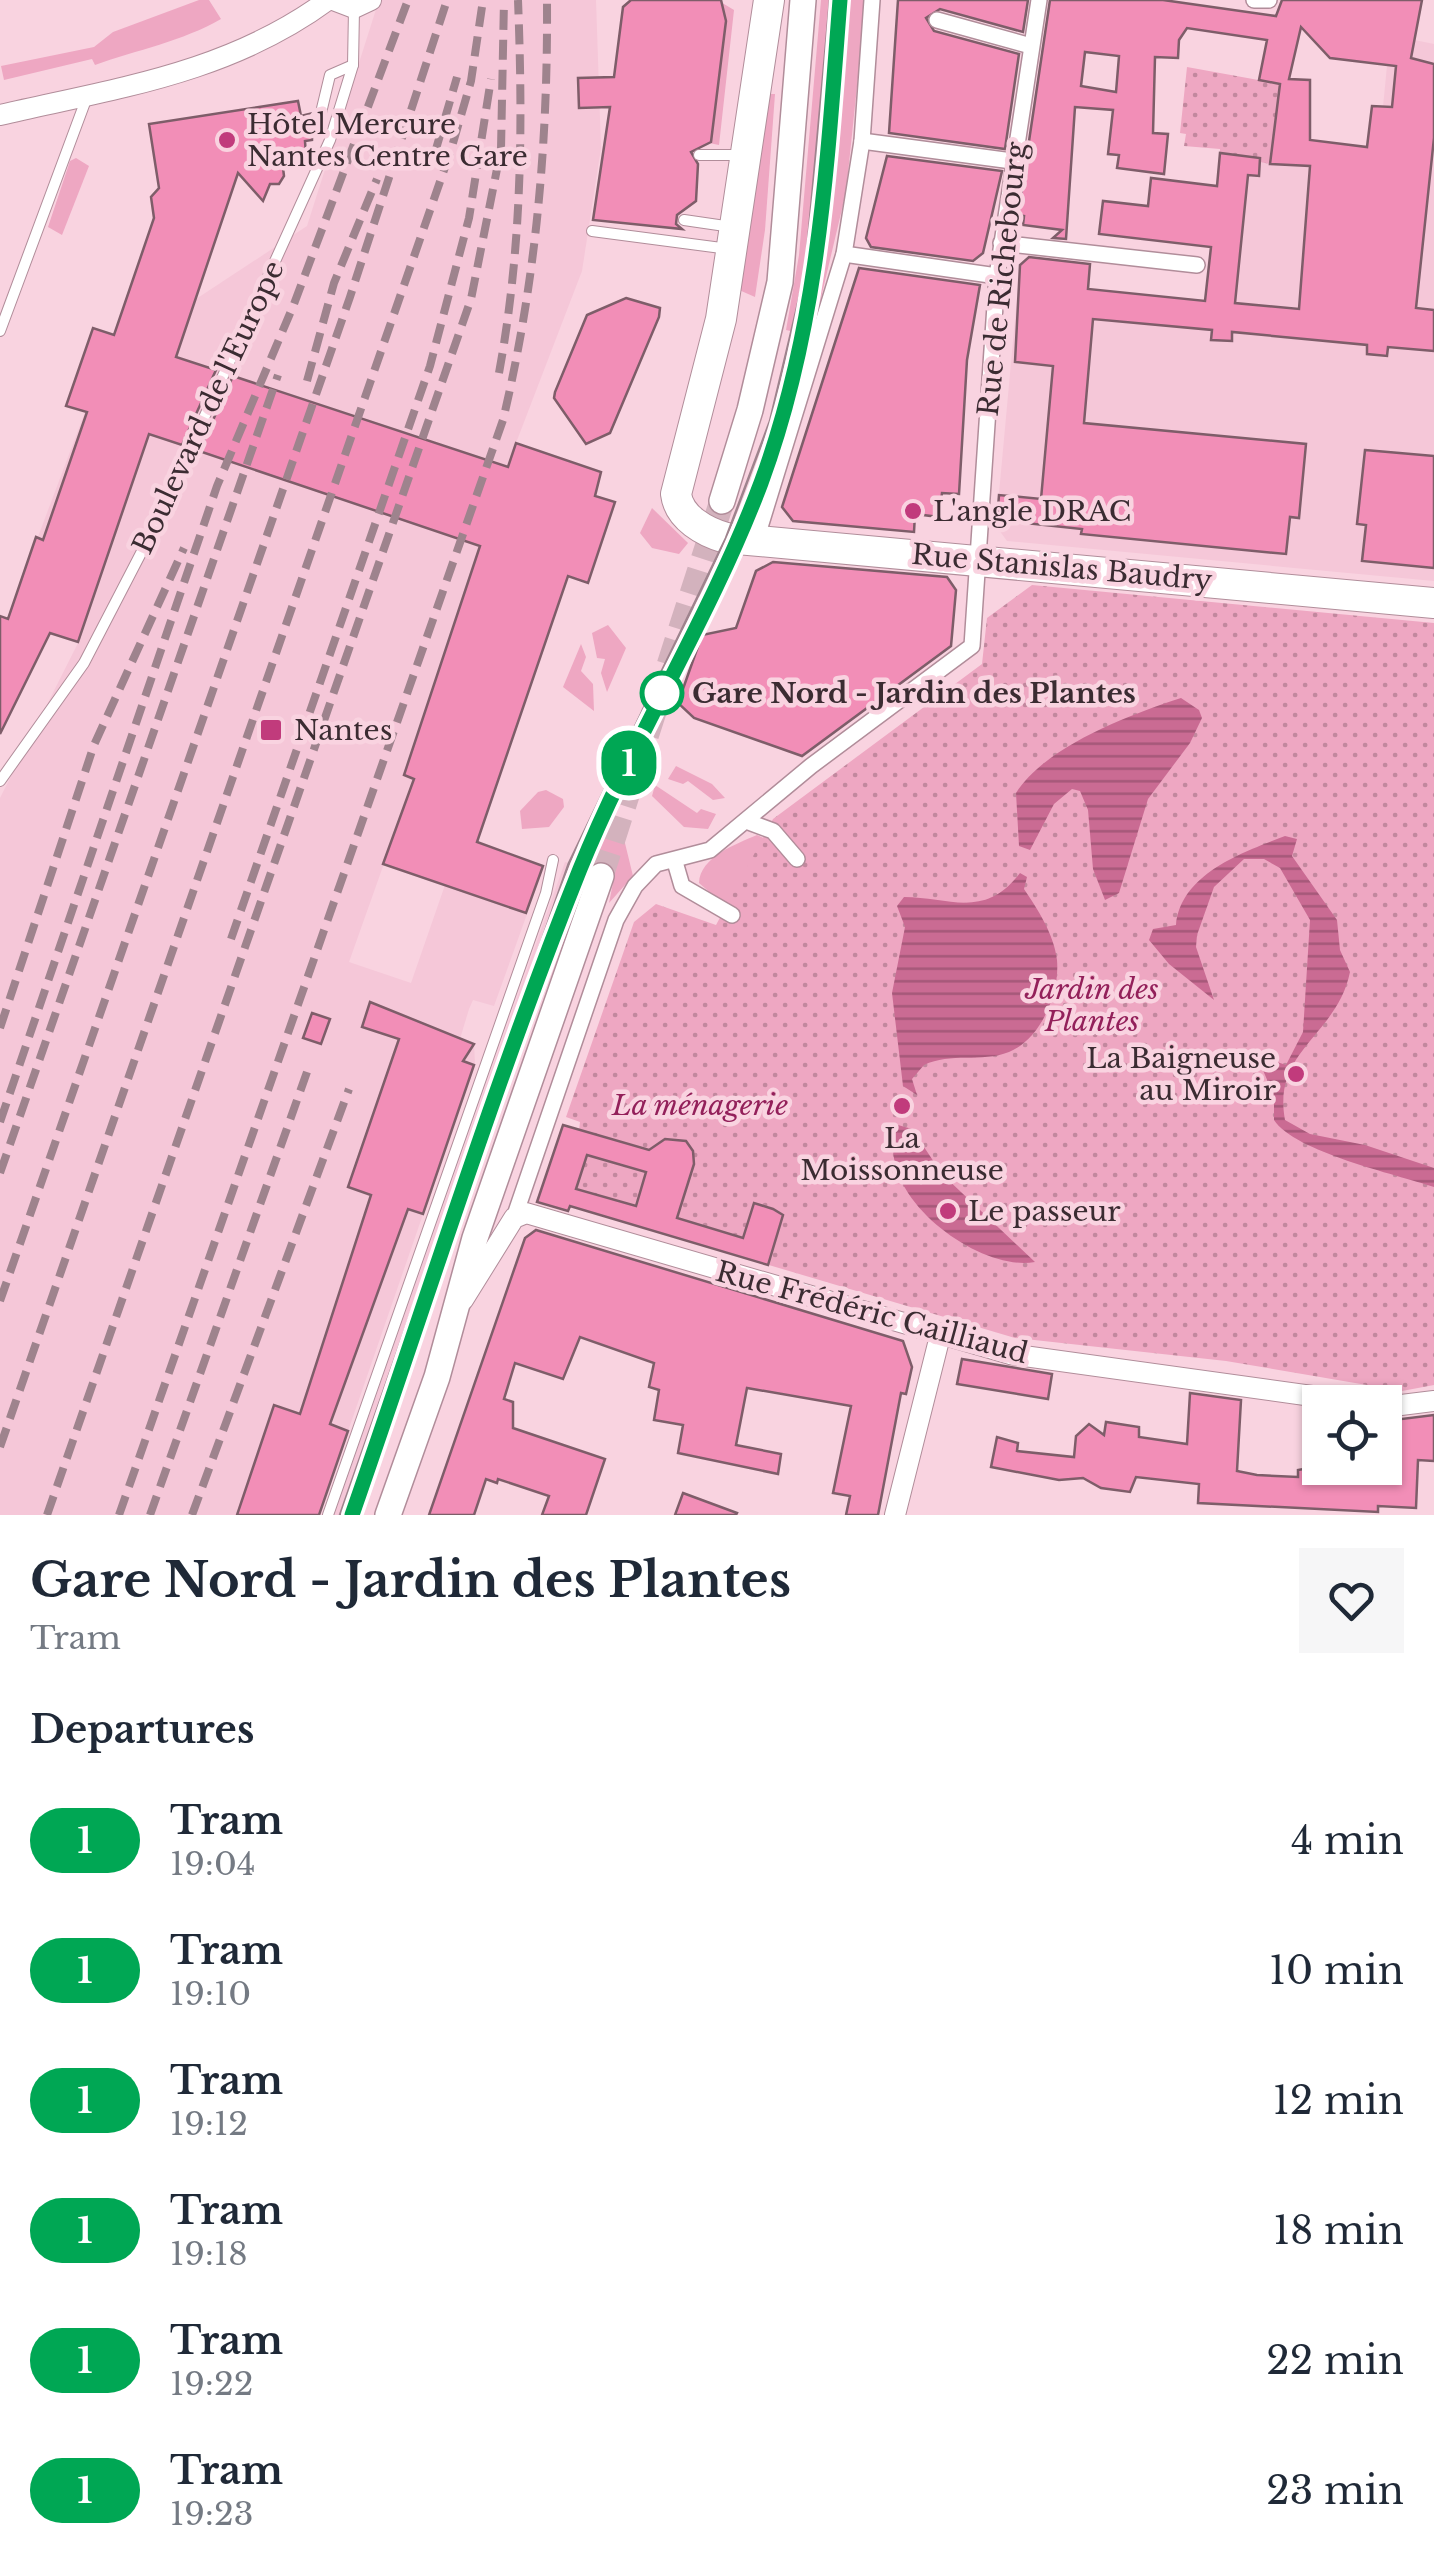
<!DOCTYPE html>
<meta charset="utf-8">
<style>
body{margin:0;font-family:"Libre Baskerville",serif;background:#f6f6f7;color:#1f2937;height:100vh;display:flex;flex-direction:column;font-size:38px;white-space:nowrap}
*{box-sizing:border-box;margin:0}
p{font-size:32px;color:#747a83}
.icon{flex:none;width:55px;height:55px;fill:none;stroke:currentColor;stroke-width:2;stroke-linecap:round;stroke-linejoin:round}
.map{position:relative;height:1515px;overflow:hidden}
.drawer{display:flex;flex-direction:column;background:#fff;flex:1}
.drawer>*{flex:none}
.badge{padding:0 20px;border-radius:32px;font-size:35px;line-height:65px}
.tools{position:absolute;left:1302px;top:1385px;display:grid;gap:20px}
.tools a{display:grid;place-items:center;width:100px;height:100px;border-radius:0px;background:#fff;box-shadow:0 2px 8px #0004;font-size:50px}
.map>.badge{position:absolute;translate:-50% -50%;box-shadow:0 0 0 5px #fff}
h2{padding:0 30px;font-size:38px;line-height:90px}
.round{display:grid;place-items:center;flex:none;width:105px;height:105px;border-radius:0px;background:#f6f6f7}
.overview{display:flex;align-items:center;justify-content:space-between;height:170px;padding:0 30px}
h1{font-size:48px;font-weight:800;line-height:75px}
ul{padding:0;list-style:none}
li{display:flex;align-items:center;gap:30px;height:130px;padding:0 30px}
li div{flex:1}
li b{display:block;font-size:38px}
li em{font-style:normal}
li .badge{min-width:110px;font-weight:700;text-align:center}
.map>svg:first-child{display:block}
.built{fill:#f5c7d8}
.green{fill:#eea7c2}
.park{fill:url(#park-dots)}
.water{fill:url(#water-rules)}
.building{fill:#f28eb7;stroke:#7e5d69;stroke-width:2.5;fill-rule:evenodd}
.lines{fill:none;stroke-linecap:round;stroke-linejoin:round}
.tertiary-tunnel{stroke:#d3b2bd;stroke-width:25;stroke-dasharray:25 12;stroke-linecap:butt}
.service-casing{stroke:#b18d9a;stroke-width:12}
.pedestrian-casing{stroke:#b18d9a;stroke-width:18}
.minor-casing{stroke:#b18d9a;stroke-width:22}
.tertiary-casing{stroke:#b18d9a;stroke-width:28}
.secondary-casing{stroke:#b18d9a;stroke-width:32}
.service{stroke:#fff;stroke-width:10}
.pedestrian{stroke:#fff;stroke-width:15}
.minor{stroke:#fff;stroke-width:20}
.tertiary{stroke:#fff;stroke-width:25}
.secondary{stroke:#fff;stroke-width:30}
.tram{stroke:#9e838d;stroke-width:2.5}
.rail{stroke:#9e838d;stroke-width:8;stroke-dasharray:20 10;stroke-linecap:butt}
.line-casing{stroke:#fff;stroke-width:22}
.line{stroke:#00a754;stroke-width:15}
.poi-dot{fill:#c13b7c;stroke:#f9d3e0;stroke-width:4}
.stop-dot{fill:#fff;stroke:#00a754;stroke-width:5}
.labels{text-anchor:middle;stroke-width:9;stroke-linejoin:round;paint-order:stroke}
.poi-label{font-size:28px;fill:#3b2c32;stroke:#f9d3e0;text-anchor:start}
.street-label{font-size:28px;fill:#3b2c32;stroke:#f9d3e0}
.stop-label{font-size:28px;font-weight:bold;fill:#3b2c32;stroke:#f9d3e0;text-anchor:start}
.park-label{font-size:28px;font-style:italic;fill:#93205a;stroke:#f9d3e0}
</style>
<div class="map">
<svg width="1434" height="1515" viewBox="0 0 1434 1515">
<defs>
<pattern id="park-dots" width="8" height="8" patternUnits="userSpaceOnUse" patternTransform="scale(2.5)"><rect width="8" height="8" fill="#eea7c2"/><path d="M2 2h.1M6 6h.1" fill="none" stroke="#c2889e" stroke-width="1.8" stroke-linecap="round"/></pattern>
<pattern id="water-rules" width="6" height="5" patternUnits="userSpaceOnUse" patternTransform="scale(2.5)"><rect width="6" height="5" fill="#ca6b93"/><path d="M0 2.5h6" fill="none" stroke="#a55879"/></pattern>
</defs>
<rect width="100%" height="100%" fill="#f9d3e0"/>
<g class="built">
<polygon points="379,0 596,0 601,148 582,271 516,443 414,779 349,962 411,983 445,885 527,914 494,1006 473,1000 469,1009 460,1039 474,1044 475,1064 319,1515 0,1515 0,798 78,643 7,619 105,359 307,226"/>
<polygon points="1390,35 1434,44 1434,581 1007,541 996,526 1020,265 1028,259 1090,265 1088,289 1205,300 1220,154 1316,167 1318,141 1379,148"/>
<polygon points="565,862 585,868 358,1515 334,1515"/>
</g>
<g class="green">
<path d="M199,0H209L221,19C183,41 137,50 95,65L92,59L4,80L1,66L94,47L113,32Z"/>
<polygon points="821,0 866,0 846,192 812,336 786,330 799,255"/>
<polygon points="719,1 734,10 719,145 709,143 726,21"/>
<polygon points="768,94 775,94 765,230 755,297 739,290"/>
<polygon points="76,158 89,166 62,235 48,227 70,161"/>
<polygon points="652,508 688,543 679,554 652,548 640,533"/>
<polygon points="608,625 626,648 607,692 601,673 605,659 597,658 592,633"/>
<polygon points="581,644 586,657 581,671 593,684 594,711 563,687"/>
<polygon points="676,766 712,784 725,798 713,800 688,781 683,784 668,779"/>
<polygon points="655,785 697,813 701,809 716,814 708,829 684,827 652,796"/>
<polygon points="546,790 563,799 564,807 549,827 522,829 520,811 538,792"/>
<polygon points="607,829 623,835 633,876 609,903 614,878 587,868"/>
<path d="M757,835L768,840L738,907L721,902L699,883C700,857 736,844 757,835Z"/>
</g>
<g class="park">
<polygon points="1187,67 1280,84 1270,164 1220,154 1220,149 1184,146 1186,134 1180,133"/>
<polygon points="1032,585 1434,623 1434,1385 1402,1391 1226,1361 1015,1338 570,1206 580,1122 566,1117 634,922 656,904 716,925 773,819 982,664 987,618"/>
</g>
<g class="water">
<path d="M1181,698L1199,710L1202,718L1190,743L1148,799L1119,893L1105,900L1093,869L1088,810L1080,791L1072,789L1054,804L1030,850L1019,846L1016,793C1046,746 1129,715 1181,698Z"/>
<path d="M1285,836L1297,839L1292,856L1337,920L1340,950L1350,972C1337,1036 1272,1050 1285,1120L1310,1134L1365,1145L1434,1168V1187C1395,1174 1295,1152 1274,1120V1096L1259,1061L1266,1058L1286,1065L1303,1032L1310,920L1280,868L1264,859H1244L1214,887L1197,935L1196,947L1214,1000L1169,964L1149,940L1153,929L1176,925C1181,873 1244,852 1285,836Z"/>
<path d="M1020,873L1027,877L1024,889C1038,910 1054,934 1057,960C1060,993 1041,1039 1009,1052C981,1063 951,1052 924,1065L912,1079L917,1095L903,1086L892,993L905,927L897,906L904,897C949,897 985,920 1020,873Z"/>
<path d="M898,1125L912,1129L942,1174L1035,1262C978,1273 869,1192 898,1125Z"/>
</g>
<g class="building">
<polygon points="631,0 721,0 726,21 711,142 691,152 698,164 696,201 677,215 676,224 682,229 593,220 610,107 579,108 578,78 614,77 623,7"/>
<polygon points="898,0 1028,0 1023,32 940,9 926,18 934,31 1019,54 1005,149 889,133"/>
<path d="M1050,0H1163L1276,16L1282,0H1422L1411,58L1434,64V138L1416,308L1434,310V351L1388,347L1387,356L1367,354V345L1232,332V341L1211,340L1212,330L1093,319L1084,423L1306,444L1299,518L1290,517L1286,554L1081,534L1082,529L997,520L999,495L1041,499L1053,366L1015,362L1020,265L1029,257L1090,264L1088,289L1205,301L1211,247L1099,234L1103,201L1148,206L1151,178L1217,186L1220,153L1260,158L1259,176L1248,175L1235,303L1299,309L1310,166L1270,164L1280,84L1259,80L1267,40L1187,28L1179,40L1178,58L1155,57L1153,133L1168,134L1164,174L1117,168L1119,155L1108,154L1113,110L1075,107L1066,239L1053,238L1062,230L1023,225L1024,216L1018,215ZM1301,27L1330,58L1396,66L1392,107L1372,106L1367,147L1310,140V80L1289,79ZM1085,52L1119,56L1116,92L1081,86Z"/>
<polygon points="298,101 301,116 309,114 300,126 304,134 312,135 312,140 305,141 306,156 282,160 284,176 279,184 270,184 263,201 238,173 176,357 216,370 182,445 149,434 78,642 50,633 0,734 0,616 8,619 36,537 43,540 87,412 66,406 93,328 114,335 154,218 151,197 159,188 149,124"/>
<polygon points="887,156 1002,171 983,253 973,261 871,247 866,238"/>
<polygon points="859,268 980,285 967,360 959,494 942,493 939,517 915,514 914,532 793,521 782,507"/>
<polygon points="626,298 660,308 659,317 610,433 586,444 554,398 555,392 587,315"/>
<polygon points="233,376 508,467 516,443 601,472 595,496 615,502 588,583 568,576 477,842 543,866 526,913 383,864 414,779 404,775 480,546 199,451"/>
<polygon points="1365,450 1434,456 1434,568 1362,561 1366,525 1357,524"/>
<polygon points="773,562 947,577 956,590 951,646 802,756 694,718 678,703 702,635 736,628 756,571"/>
<polygon points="370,1002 474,1044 463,1061 474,1065 423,1214 408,1209 330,1424 348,1431 319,1515 237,1515 274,1405 300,1414 371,1195 348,1187 399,1039 362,1027"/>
<polygon points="312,1013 330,1019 321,1044 303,1038"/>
<path d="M563,1125L649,1150L665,1139L686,1141L693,1151L694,1164L677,1218L743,1238L754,1203L773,1209L783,1215L768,1265L570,1206L568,1211L537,1202ZM587,1155L646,1172L636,1206L576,1189Z"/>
<polygon points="536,1230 903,1341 912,1367 906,1394 901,1393 878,1515 846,1515 850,1496 833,1493 851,1406 747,1388 736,1445 781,1454 778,1474 678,1453 683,1425 654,1420 659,1390 649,1387 654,1363 580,1337 563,1379 515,1363 504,1399 513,1402 513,1428 605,1459 586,1515 542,1515 549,1496 498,1479 497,1483 486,1479 474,1515 429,1515 525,1238"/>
<polygon points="962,1359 1052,1374 1048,1399 957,1384"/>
<polygon points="1190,1393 1241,1400 1237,1471 1257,1475 1298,1477 1298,1470 1309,1468 1385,1468 1385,1421 1434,1415 1434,1461 1418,1460 1416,1508 1378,1506 1378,1512 1198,1503 1199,1484 1136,1477 1130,1492 1101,1488 1083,1478 1059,1480 991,1467 997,1437 1018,1443 1017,1451 1074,1457 1076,1436 1089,1424 1104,1435 1106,1422 1139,1427 1139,1437 1187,1444"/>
<polygon points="683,1493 737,1513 736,1515 675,1515"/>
</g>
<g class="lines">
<polyline class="tertiary-tunnel" points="601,876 722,501"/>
<defs>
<g id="service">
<polyline points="309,127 319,121 330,75 353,65"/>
<polyline points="699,155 739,155"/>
<polyline points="684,220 732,227"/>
<polyline points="592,231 729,249"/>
<polyline points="0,331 87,97"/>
<polyline points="0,781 84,663 154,528 330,140 353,65 354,9"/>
<polyline points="328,1515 546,893 553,860"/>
</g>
<g id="pedestrian">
<polyline points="1254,0 1269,0"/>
<polyline points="937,20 1031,46"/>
<polyline points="862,141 1012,161"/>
<polyline points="1001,243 1197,265"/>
<polyline points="844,254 997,276"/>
<polyline points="756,540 844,254 862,141 872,0"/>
<polyline points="746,821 773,831 797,859"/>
<polyline points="675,862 682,886 732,915"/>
<polyline points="514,1218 616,920 635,886 656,864 710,850 811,766 972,646 997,276 1039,0"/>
</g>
<g id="minor">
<polyline points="333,0 354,8 371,0"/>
<path d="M0,115C117,88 229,73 328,0"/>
<polyline points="463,1300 514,1218 526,1213 1010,1354 1355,1402"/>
<polyline points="1385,1407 1434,1401"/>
<polyline points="895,1515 940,1336"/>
</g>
<g id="tertiary">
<polyline points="722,501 750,410 780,282 803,0"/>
<polyline points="388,1515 437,1377 475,1238 601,876"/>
</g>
<path id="secondary" d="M769,0L721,319L676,494C679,518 705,532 726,538L1434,603"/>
</defs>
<use href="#service" class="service-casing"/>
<use href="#pedestrian" class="pedestrian-casing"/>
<use href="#minor" class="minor-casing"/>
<use href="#tertiary" class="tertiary-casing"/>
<use href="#secondary" class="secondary-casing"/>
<use href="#service" class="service"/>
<use href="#pedestrian" class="pedestrian"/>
<use href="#minor" class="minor"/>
<use href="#tertiary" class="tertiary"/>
<use href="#secondary" class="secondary"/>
<polyline class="tram" points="340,1515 569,863 726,538 770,421 805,274 830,0"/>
<g class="rail">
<polyline points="436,149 457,77"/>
<path d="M499,373C522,248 523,127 518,0"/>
<polyline points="307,381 334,283 377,179"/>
<polyline points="231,939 430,366 469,218 491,79"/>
<polyline points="0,1028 94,745 184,548"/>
<polyline points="0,1122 217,486 294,304 408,0"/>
<polyline points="0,1173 278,375"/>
<polyline points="0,1301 350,297 447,0"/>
<polyline points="0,1447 451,150 471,81 483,0"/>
<polyline points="47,1515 471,299 501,149 504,0"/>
<path d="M119,1515L503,420C536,281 548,143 547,0"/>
<polyline points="150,1515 307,1072"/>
<polyline points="192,1515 349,1089"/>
</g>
</g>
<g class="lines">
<defs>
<path id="line" d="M352,1515C427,1300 495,1081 580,869C633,738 711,616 761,483C819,326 827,165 840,0"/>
</defs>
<use href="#line" class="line-casing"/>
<use href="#line" class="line"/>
</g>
<g class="poi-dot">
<circle cx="227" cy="140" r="10"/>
<circle cx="913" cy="511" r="10"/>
<rect x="259" y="718" width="24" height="24" rx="5"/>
<circle cx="1296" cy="1074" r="10"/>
<circle cx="902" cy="1106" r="10"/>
<circle cx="948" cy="1211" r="10"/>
</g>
<circle class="stop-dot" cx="662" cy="693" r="20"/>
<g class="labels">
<g class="poi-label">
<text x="247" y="134">Hôtel Mercure<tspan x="247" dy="32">Nantes Centre Gare</tspan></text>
<text x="933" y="521">L'angle DRAC</text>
<text x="294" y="740">Nantes</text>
<text x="1276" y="1068" text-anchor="end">La Baigneuse<tspan x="1276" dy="32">au Miroir</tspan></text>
<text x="902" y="1148" text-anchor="middle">La<tspan x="902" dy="32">Moissonneuse</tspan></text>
<text x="968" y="1221">Le passeur</text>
</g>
<g class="street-label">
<text transform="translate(1002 279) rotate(-84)" y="10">Rue de Richebourg</text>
<text transform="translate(208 407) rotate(-65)" y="10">Boulevard de l'Europe</text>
<text transform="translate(1062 567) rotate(5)" y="10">Rue Stanislas Baudry</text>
<text transform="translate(872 1312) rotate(15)" y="10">Rue Frédéric Cailliaud</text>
</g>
<g class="stop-label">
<text x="692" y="703">Gare Nord - Jardin des Plantes</text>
</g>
<g class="park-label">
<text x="1092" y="999">Jardin des<tspan x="1092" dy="32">Plantes</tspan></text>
<text x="700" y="1115">La ménagerie</text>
</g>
</g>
</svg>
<div class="tools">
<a><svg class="icon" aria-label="locate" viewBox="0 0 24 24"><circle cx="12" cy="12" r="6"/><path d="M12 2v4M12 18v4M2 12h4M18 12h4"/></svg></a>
</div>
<b class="badge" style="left:629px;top:763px;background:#00a754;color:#fff">1</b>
</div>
<section class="drawer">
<div class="overview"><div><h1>Gare Nord - Jardin des Plantes</h1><p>Tram</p></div><a class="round"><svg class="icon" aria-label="heart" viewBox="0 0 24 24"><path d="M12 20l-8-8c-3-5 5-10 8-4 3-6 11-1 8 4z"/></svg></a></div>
<h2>Departures</h2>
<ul>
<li><span class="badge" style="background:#00a754;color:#fff">1</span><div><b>Tram</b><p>19:04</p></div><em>4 min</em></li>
<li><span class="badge" style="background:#00a754;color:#fff">1</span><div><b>Tram</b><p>19:10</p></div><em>10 min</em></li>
<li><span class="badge" style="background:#00a754;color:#fff">1</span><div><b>Tram</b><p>19:12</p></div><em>12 min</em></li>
<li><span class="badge" style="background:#00a754;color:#fff">1</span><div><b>Tram</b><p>19:18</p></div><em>18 min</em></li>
<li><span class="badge" style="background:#00a754;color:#fff">1</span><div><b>Tram</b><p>19:22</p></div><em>22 min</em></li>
<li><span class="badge" style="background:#00a754;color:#fff">1</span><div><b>Tram</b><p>19:23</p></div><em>23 min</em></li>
</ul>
</section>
